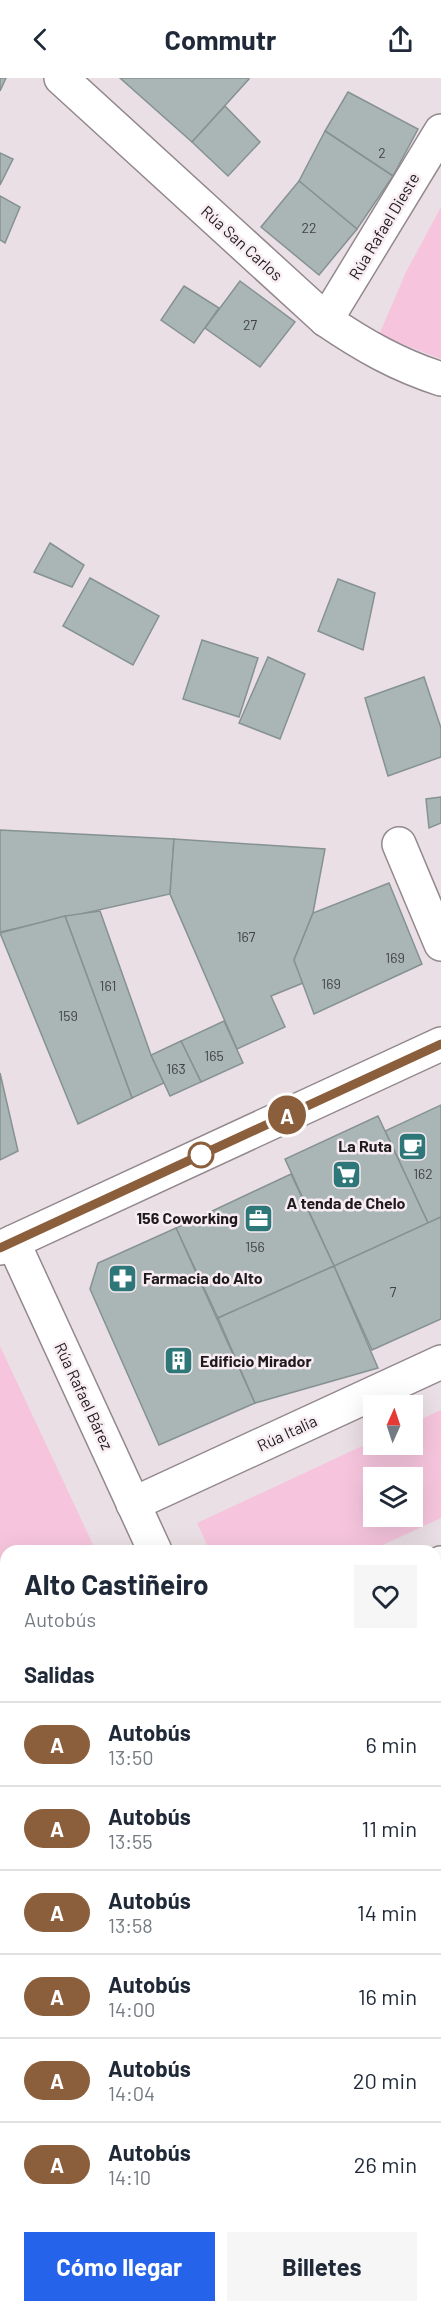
<!DOCTYPE html>
<html lang="es">
<meta charset="utf-8">
<style>
body{margin:0;font-family:Barlow,sans-serif;background:#f6f6f7;color:#1f2937;height:100vh;display:flex;flex-direction:column;font-size:22px;white-space:nowrap}
*{box-sizing:border-box;margin:0}
p{font-size:20px;color:#747a83}
.icon{flex:none;width:33px;height:33px;fill:none;stroke:currentColor;stroke-width:2;stroke-linecap:round;stroke-linejoin:round}
.map{position:relative;flex:1;overflow:hidden}
.details{position:absolute;left:0px;top:1467px;width:441px;height:768px;display:flex;flex-direction:column;background:#fff;border-radius:18px 18px 0 0;box-shadow:0 6px 24px #0002}
.details>*{flex:none}
.badge{padding:0 12px;border-radius:20px;font-size:21px;line-height:39px}
.needle{width:39px;rotate:3deg}
.tools{position:absolute;left:363px;top:1317px;display:grid;gap:12px}
.tools a{display:grid;place-items:center;width:60px;height:60px;border-radius:0px;background:#fff;box-shadow:0 6px 24px #0002;font-size:30px}
.map>.badge{position:absolute;translate:-50% -50%;box-shadow:0 0 0 3px #fff}
h2{padding:0 24px;font-size:22px;line-height:54px}
.round{display:grid;place-items:center;flex:none;width:63px;height:63px;border-radius:0px;background:#f6f6f7}
.head{display:flex;align-items:center;justify-content:space-between;height:102px;padding:0 24px}
h1{font-size:28px;font-weight:700;line-height:45px}
.action{display:flex;gap:12px;margin-top:auto;padding:12px 24px}
.action a{flex:1;height:69px;border-radius:0px;background:#2563eb;color:#fff;font-size:24px;font-weight:700;line-height:69px;text-align:center}
.action a+a{background:#f6f6f7;color:#1f2937}
ul{padding:0;list-style:none}
li{display:flex;align-items:center;gap:18px;height:84px;padding:0 24px;border-top:2px solid #e0e1e3}
li div{flex:1}
li b{display:block;font-size:22px}
li em{font-style:normal}
li .badge{min-width:66px;font-weight:700;text-align:center}
header{display:flex;justify-content:space-between;align-items:center;height:78px;padding:0 24px;background:#fff;font-size:27px;font-weight:700}
.map>svg:first-child{display:block}
.green{fill:#f6c5dd;fill-rule:evenodd}
.building{fill:#aab6b6;stroke:#869292;stroke-width:1.5}
.lines{fill:none;stroke-linecap:round;stroke-linejoin:round}
.street-casing{stroke:#92888d;stroke-width:36}
.secondary-casing{stroke:#92888d;stroke-width:36}
.primary-casing{stroke:#92888d;stroke-width:36}
.street{stroke:#fff;stroke-width:33}
.secondary{stroke:#fff;stroke-width:33}
.primary{stroke:#fff;stroke-width:33}
.line-casing{stroke:#fff;stroke-width:14}
.line{stroke:#8b5e3c;stroke-width:9}
.stop-dot{fill:#fff;stroke:#8b5e3c;stroke-width:3}
.labels{text-anchor:middle;stroke-width:5;stroke-linejoin:round;paint-order:stroke}
.number-label{font-size:14px;fill:#414142}
.street-label{font-size:16px;fill:#1e1a1c;stroke:#f7ecf2}
.poi-label{font-size:16px;font-weight:bold;fill:#1e1a1c;stroke:#f7ecf2;text-anchor:end}
</style>
<header><svg class="icon" aria-label="back" viewBox="0 0 24 24"><path d="M15 5l-7 7 7 7"/></svg>Commutr<svg class="icon" aria-label="share" viewBox="0 0 24 24"><path d="M12 15V3M7 8l5-5 5 5M5 13v7h14v-7"/></svg></header>
<div class="map">
<svg width="441" height="2235" viewBox="0 0 441 2235">
<rect width="100%" height="100%" fill="#eadfe4"/>
<g class="green">
<polygon points="441,129 441,281 379,257 406,194"/>
<polygon points="0,1268 96,1473 6,1473 6,1637 0,1640"/>
<path d="M441,1332V1440L370,1473H210L197,1445L373,1363L374,1366H412L413,1345ZM374,1400H412V1438H374Z"/>
<polygon points="441,1699 441,1870 435,1870 435,1702"/>
<polygon points="6,2098 6,2229 57,2229 55,2235 0,2235 0,2121"/>
</g>
<g class="building">
<polygon points="0,0 6,0 0,13"/>
<polygon points="120,0 248,0 249,1 192,64"/>
<polygon points="348,14 418,51 393,98 325,53"/>
<polygon points="225,28 260,64 228,98 192,64"/>
<polygon points="325,53 393,98 357,151 299,103"/>
<polygon points="0,75 13,81 0,107"/>
<polygon points="299,103 357,151 319,197 261,149"/>
<polygon points="0,118 20,129 5,165 0,162"/>
<polygon points="240,203 295,244 260,289 205,250"/>
<polygon points="184,208 219,230 194,265 161,242"/>
<polygon points="50,465 84,487 72,509 34,494"/>
<polygon points="90,500 159,538 133,587 63,548"/>
<polygon points="338,501 375,515 363,572 318,553"/>
<polygon points="202,562 258,580 239,639 183,621"/>
<polygon points="268,579 305,596 280,661 239,645"/>
<polygon points="424,599 441,650 441,679 388,698 365,620"/>
<polygon points="441,719 441,745 429,750 426,721"/>
<polygon points="0,752 174,761 170,816 0,854"/>
<polygon points="174,761 325,771 313,835 294,882 303,905 271,918 285,949 237,971 170,816"/>
<polygon points="389,805 422,886 314,936 294,882 313,835"/>
<polygon points="100,833 151,977 164,1005 132,1020 65,838"/>
<polygon points="65,838 132,1020 78,1046 0,855"/>
<polygon points="224,943 243,985 201,1004 181,963"/>
<polygon points="181,963 201,1004 170,1018 151,977"/>
<polygon points="0,995 18,1073 0,1082"/>
<polygon points="441,1027 441,1139 428,1145 385,1053"/>
<polygon points="378,1038 428,1145 334,1188 285,1081"/>
<polygon points="291,1096 334,1188 218,1240 176,1150"/>
<polygon points="441,1139 441,1241 372,1272 334,1188"/>
<polygon points="176,1150 255,1325 159,1367 90,1211 98,1185"/>
<polygon points="334,1188 378,1290 255,1325 218,1240"/>
<polygon points="441,1501 441,1583 435,1570 435,1504"/>
<polygon points="435,1570 441,1583 441,1656 435,1659"/>
<polygon points="6,1637 6,1789 0,1776 0,1640"/>
<polygon points="435,1897 441,1899 441,2025 435,2024"/>
<polygon points="57,2229 185,2229 183,2235 55,2235"/>
</g>
<g class="lines">
<defs>
<g id="street">
<path d="M61,0L326,242C364,268 398,287 441,301"/>
<polyline points="326,242 441,53"/>
<polyline points="399,766 441,866"/>
<polyline points="133,1426 441,1284"/>
<polyline points="435,1488 441,1485"/>
<polyline points="0,1931 6,1928"/>
<polyline points="0,2014 6,1992"/>
<polyline points="435,2081 441,2082"/>
</g>
<g id="secondary">
<polyline points="13,1164 155,1473"/>
<polyline points="262,2235 264,2229"/>
</g>
<polyline id="primary" points="0,1170 441,966"/>
</defs>
<use href="#street" class="street-casing"/>
<use href="#secondary" class="secondary-casing"/>
<use href="#primary" class="primary-casing"/>
<use href="#street" class="street"/>
<use href="#secondary" class="secondary"/>
<use href="#primary" class="primary"/>
</g>
<g class="lines">
<defs>
<polyline id="line" points="0,1170 441,966"/>
</defs>
<use href="#line" class="line-casing"/>
<use href="#line" class="line"/>
</g>
<defs>
<symbol id="cafe-square" viewBox="-11 -11 22 22"><rect x="-9" y="-9" width="18" height="18" rx="4" fill="#2e7779" stroke="#f7ecf2"/><path d="M-5.5-4.5H6V0H3Q3 3.5 0 3.5H-2.5Q-5.5 3.5-5.5 0ZM3-3.2v2h1.7v-2ZM-6 4.5H4V6H-6Z" fill="#fff"/></symbol>
<symbol id="supermarket-square" viewBox="-11 -11 22 22"><rect x="-9" y="-9" width="18" height="18" rx="4" fill="#2e7779" stroke="#f7ecf2"/><path d="M-6-5.5h2.5l.6 2H6L4.5 2H-2.5L-4.4-4H-6ZM-1.5 3.2a1.3 1.3 0 1 0 .1 0ZM3 3.2a1.3 1.3 0 1 0 .1 0Z" fill="#fff"/></symbol>
<symbol id="office-square" viewBox="-11 -11 22 22"><rect x="-9" y="-9" width="18" height="18" rx="4" fill="#2e7779" stroke="#f7ecf2"/><path d="M-6-3h4V-5.5h4V-3h4V5H-6ZM-1-4.5V-3h2v-1.5ZM-6 0V1H6V0Z" fill="#fff"/></symbol>
<symbol id="pharmacy-square" viewBox="-11 -11 22 22"><rect x="-9" y="-9" width="18" height="18" rx="4" fill="#2e7779" stroke="#f7ecf2"/><path d="M-2-6h4v4h4v4h-4v4h-4v-4h-4v-4h4Z" fill="#fff"/></symbol>
<symbol id="building-square" viewBox="-11 -11 22 22"><rect x="-9" y="-9" width="18" height="18" rx="4" fill="#2e7779" stroke="#f7ecf2"/><path d="M-4-6H4V6H1V3H-1V6H-4ZM-2.5-4.3h1.7v1.8h-1.7ZM.8-4.3h1.7v1.8H.8ZM-2.5-1h1.7V.8h-1.7ZM.8-1h1.7V.8H.8Z" fill="#fff"/></symbol>
</defs>
<g fill-rule="evenodd">
<use href="#cafe-square" x="396" y="1052" width="33" height="33"/>
<use href="#supermarket-square" x="330" y="1080" width="33" height="33"/>
<use href="#office-square" x="242" y="1124" width="33" height="33"/>
<use href="#pharmacy-square" x="106" y="1184" width="33" height="33"/>
<use href="#building-square" x="162" y="1266" width="33" height="33"/>
</g>
<circle class="stop-dot" cx="201" cy="1077" r="12"/>
<g class="labels">
<g class="number-label">
<text x="382" y="80">2</text>
<text x="309" y="155">22</text>
<text x="250" y="252">27</text>
<text x="246" y="864">167</text>
<text x="395" y="885">169</text>
<text x="331" y="911">169</text>
<text x="108" y="913">161</text>
<text x="68" y="943">159</text>
<text x="214" y="983">165</text>
<text x="176" y="996">163</text>
<text x="423" y="1101">162</text>
<text x="255" y="1174">156</text>
<text x="393" y="1219">7</text>
</g>
<g class="street-label">
<text transform="translate(384 148) rotate(-59)" y="6">Rúa Rafael Dieste</text>
<text transform="translate(242 165) rotate(42)" y="6">Rúa San Carlos</text>
<text transform="translate(84 1318) rotate(65)" y="6">Rúa Rafael Bárez</text>
<text transform="translate(287 1355) rotate(-25)" y="6">Rúa Italia</text>
</g>
<g class="poi-label">
<text x="392" y="1074">La Ruta</text>
<text x="346" y="1131" text-anchor="middle">A tenda de Chelo</text>
<text x="238" y="1146">156 Coworking</text>
<text x="143" y="1206" text-anchor="start">Farmacia do Alto</text>
<text x="200" y="1289" text-anchor="start">Edificio Mirador</text>
</g>
</g>
</svg>
<div class="tools">
<a><svg class="needle" viewBox="-14 -14 28 28"><path d="M0-13l5 13h-10z" fill="#e53935"/><path d="M0 13l5-13h-10z" fill="#747a83"/></svg></a>
<a><svg class="icon" aria-label="layers" viewBox="0 0 24 24"><path d="M12 4l9 5-9 5-9-5zM3 14l9 5 9-5"/></svg></a>
</div>
<b class="badge" style="left:287px;top:1037px;background:#8b5e3c;color:#fff">A</b>
<section class="details">
<div class="head"><div><h1>Alto Castiñeiro</h1><p>Autobús</p></div><a class="round"><svg class="icon" aria-label="heart" viewBox="0 0 24 24"><path d="M12 20l-8-8c-3-5 5-10 8-4 3-6 11-1 8 4z"/></svg></a></div>
<h2>Salidas</h2>
<ul>
<li><span class="badge" style="background:#8b5e3c;color:#fff">A</span><div><b>Autobús</b><p>13:50</p></div><em>6 min</em></li>
<li><span class="badge" style="background:#8b5e3c;color:#fff">A</span><div><b>Autobús</b><p>13:55</p></div><em>11 min</em></li>
<li><span class="badge" style="background:#8b5e3c;color:#fff">A</span><div><b>Autobús</b><p>13:58</p></div><em>14 min</em></li>
<li><span class="badge" style="background:#8b5e3c;color:#fff">A</span><div><b>Autobús</b><p>14:00</p></div><em>16 min</em></li>
<li><span class="badge" style="background:#8b5e3c;color:#fff">A</span><div><b>Autobús</b><p>14:04</p></div><em>20 min</em></li>
<li><span class="badge" style="background:#8b5e3c;color:#fff">A</span><div><b>Autobús</b><p>14:10</p></div><em>26 min</em></li>
</ul>
<div class="action"><a>Cómo llegar</a><a>Billetes</a></div>
</section>
</div>
